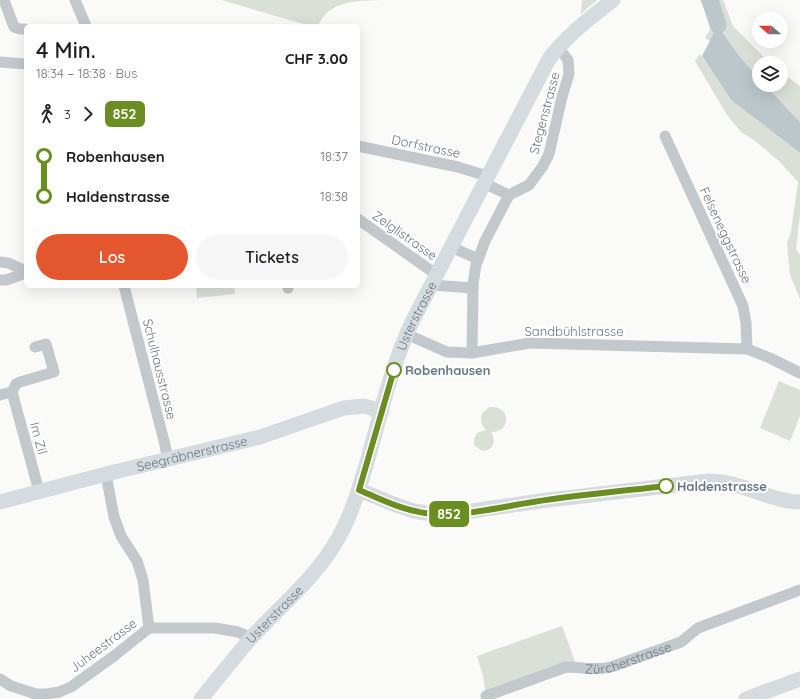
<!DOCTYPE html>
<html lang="de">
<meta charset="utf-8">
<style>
body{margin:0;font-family:Quicksand,sans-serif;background:#f6f6f6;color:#202124;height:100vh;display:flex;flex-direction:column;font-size:15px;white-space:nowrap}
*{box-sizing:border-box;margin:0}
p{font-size:13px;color:#757577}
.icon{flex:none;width:22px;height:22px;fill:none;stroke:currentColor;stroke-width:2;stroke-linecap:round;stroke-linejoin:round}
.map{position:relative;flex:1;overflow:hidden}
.side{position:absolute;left:24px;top:24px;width:336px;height:264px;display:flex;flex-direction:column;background:#fff;border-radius:6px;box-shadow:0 4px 16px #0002}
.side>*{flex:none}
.badge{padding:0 8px;border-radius:6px;font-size:14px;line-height:26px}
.needle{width:26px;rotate:291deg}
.fabs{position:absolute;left:752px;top:12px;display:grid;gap:8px}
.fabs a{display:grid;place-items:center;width:36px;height:36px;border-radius:50%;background:#fff;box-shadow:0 4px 16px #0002;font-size:20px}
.map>.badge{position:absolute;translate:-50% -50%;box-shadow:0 0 0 2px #fff}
.legs{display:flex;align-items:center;gap:6px;height:44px;padding:0 12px;font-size:13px}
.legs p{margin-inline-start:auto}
.summary{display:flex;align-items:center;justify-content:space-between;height:68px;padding:0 12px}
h1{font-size:22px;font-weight:600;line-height:30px}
.action{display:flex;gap:8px;margin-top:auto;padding:8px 12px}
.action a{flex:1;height:46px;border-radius:24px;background:#e4572e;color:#fff;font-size:16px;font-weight:600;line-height:46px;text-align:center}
.action a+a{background:#f6f6f6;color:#202124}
ul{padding:0 12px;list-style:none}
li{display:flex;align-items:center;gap:14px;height:40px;font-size:15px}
li i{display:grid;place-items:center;width:6px;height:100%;margin:0 5px;background:currentColor}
li i::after{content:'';width:10px;height:10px;margin:-5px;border:3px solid;border-radius:50%;background:#fff}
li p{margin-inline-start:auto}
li:first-child i{background:linear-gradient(#0000 50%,currentColor 0)}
li:last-child i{background:linear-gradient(currentColor 50%,#0000 0)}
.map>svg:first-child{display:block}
.green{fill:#dadfd7}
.water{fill:#bbc7cb}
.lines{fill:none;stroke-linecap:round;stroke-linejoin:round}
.river{stroke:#bbc7cb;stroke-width:17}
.street{stroke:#c3c8cc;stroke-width:11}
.secondary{stroke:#d6dbdf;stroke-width:15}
.line-1-casing{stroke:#fff;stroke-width:9}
.line-1{stroke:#6b8e23;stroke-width:6}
.stop-1-dot{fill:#fff;stroke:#6b8e23;stroke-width:2}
.labels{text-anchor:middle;stroke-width:4;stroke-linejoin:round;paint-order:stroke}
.street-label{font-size:13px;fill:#657683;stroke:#fff}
.stop-label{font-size:13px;font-weight:bold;fill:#657683;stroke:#fff;text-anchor:start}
</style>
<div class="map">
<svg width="800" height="699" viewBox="0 0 800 699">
<rect width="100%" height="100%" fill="#fafaf8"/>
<g class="green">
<path d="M221,0H383C356,1 329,0 318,26H310Z"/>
<polygon points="582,0 597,0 581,14"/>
<polygon points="700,0 723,0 733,26 770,63 759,63 759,79 737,53 719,25 710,41 705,38 712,26"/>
<polygon points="700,54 731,100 800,153 800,215 796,249 800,255 800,299 790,275 787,244 791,231 798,182 779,161 754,140 741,132 727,115 695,61"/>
<polygon points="781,72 800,86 800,122 765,85 781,85"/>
<polygon points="196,286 234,286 235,294 197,298"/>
<polygon points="779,381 800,390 800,416 790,441 760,428"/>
<path d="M490,407C511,405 512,432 491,432C497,441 493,451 482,451L474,445V439L477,433L486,430C478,421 480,412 490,407Z"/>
<polygon points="562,626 577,667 486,696 483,676 477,656"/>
</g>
<polygon class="water" points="718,25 737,53 759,79 759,85 765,85 800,122 800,153 731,100 702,56"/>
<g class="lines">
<polyline class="river" points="710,0 718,25"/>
<g class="street">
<polyline points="4,0 14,27 20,29 26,29"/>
<polyline points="75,0 86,26"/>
<polyline points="0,62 26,64"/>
<polyline points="665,136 743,306 746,323 747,349"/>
<polyline points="358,146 458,167 487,176"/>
<polyline points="484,183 509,195 529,185 543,166 549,154 562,97 569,74 568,60 558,47"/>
<polyline points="358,219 437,275"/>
<polyline points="451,247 478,259"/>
<polyline points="0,262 8,263 26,271"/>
<polyline points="0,280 6,280 26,273"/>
<polyline points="431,285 473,288"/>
<polyline points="124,286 164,441 168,459"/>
<polyline points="288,286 288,288"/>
<polyline points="406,334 447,352 472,353 530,343 747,349 770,358 800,373"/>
<polyline points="472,353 473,284 476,265 485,241 509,195"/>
<polyline points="12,392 16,384 20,382 54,372 46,344 35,347"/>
<polyline points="0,395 12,392 39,491"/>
<polyline points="106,474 114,517 121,536 137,561 143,580 149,628"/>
<polyline points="0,679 11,686 36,694 47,694 59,692 71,687 114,656 149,628 215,628 238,632 251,638"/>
<path id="s1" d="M487,699L486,696L566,667C583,667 594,671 611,667L681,642L698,628L800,590"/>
</g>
<g class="secondary">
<path d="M359,490L396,505L414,511L426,513L452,514L540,501L709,481C741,481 768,501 800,502"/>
<path id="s2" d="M0,502L106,474L260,437L344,408L364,406L382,411"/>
<path id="s3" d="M201,699C217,679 234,658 251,638C284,602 323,572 344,527C355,505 361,482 368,459C381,412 392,364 413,320L549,59C567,35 590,18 613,0"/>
<polyline points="746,699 800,679"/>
</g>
</g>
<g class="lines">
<defs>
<path id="line-1" d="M394,370L359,490C380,499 402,510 425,513C458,518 500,507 533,502C577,495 622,491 666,486"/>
</defs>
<use href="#line-1" class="line-1-casing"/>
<use href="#line-1" class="line-1"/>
</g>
<g class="stop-1-dot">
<circle cx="394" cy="370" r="7"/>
<circle cx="666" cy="486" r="7"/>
</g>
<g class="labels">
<g class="street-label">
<text transform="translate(544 113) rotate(-75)" y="5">Stegenstrasse</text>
<text transform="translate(426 146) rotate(12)" y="5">Dorfstrasse</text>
<text transform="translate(405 235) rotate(35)" y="5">Zelglistrasse</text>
<text transform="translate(726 235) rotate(65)" y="5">Felseneggstrasse</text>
<text dy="5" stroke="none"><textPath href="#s3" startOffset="448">Usterstrasse</textPath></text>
<text x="574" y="336">Sandbühlstrasse</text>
<text transform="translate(160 369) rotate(76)" y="5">Schulhausstrasse</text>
<text transform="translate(39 438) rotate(75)" y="5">Im Zil</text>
<text dy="5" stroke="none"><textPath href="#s2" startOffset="198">Seegräbnerstrasse</textPath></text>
<text dy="5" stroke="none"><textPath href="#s3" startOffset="112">Usterstrasse</textPath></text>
<text transform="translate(103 645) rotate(-37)" y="5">Juheestrasse</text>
<text dy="5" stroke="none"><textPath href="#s1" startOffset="152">Zürcherstrasse</textPath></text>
</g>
<g class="stop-label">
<text x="405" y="375">Robenhausen</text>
<text x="677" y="491">Haldenstrasse</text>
</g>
</g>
</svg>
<div class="fabs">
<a><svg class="needle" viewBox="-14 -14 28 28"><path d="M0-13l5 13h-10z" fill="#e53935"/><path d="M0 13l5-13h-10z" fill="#757577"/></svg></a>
<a><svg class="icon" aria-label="layers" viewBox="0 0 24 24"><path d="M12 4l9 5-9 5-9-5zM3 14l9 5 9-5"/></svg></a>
</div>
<b class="badge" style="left:449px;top:514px;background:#6b8e23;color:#fff">852</b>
<section class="side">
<div class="summary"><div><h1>4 Min.</h1><p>18:34 – 18:38 · Bus</p></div><b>CHF 3.00</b></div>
<div class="legs"><svg class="icon" aria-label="walk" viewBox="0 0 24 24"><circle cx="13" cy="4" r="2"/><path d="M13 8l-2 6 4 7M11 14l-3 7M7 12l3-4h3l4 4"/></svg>3<svg class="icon" aria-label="forward" viewBox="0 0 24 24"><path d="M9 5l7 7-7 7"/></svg><b class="badge" style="background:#6b8e23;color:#fff">852</b></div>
<ul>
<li><i style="color:#6b8e23"></i><b>Robenhausen</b><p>18:37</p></li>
<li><i style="color:#6b8e23"></i><b>Haldenstrasse</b><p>18:38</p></li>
</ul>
<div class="action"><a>Los</a><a>Tickets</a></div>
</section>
</div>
